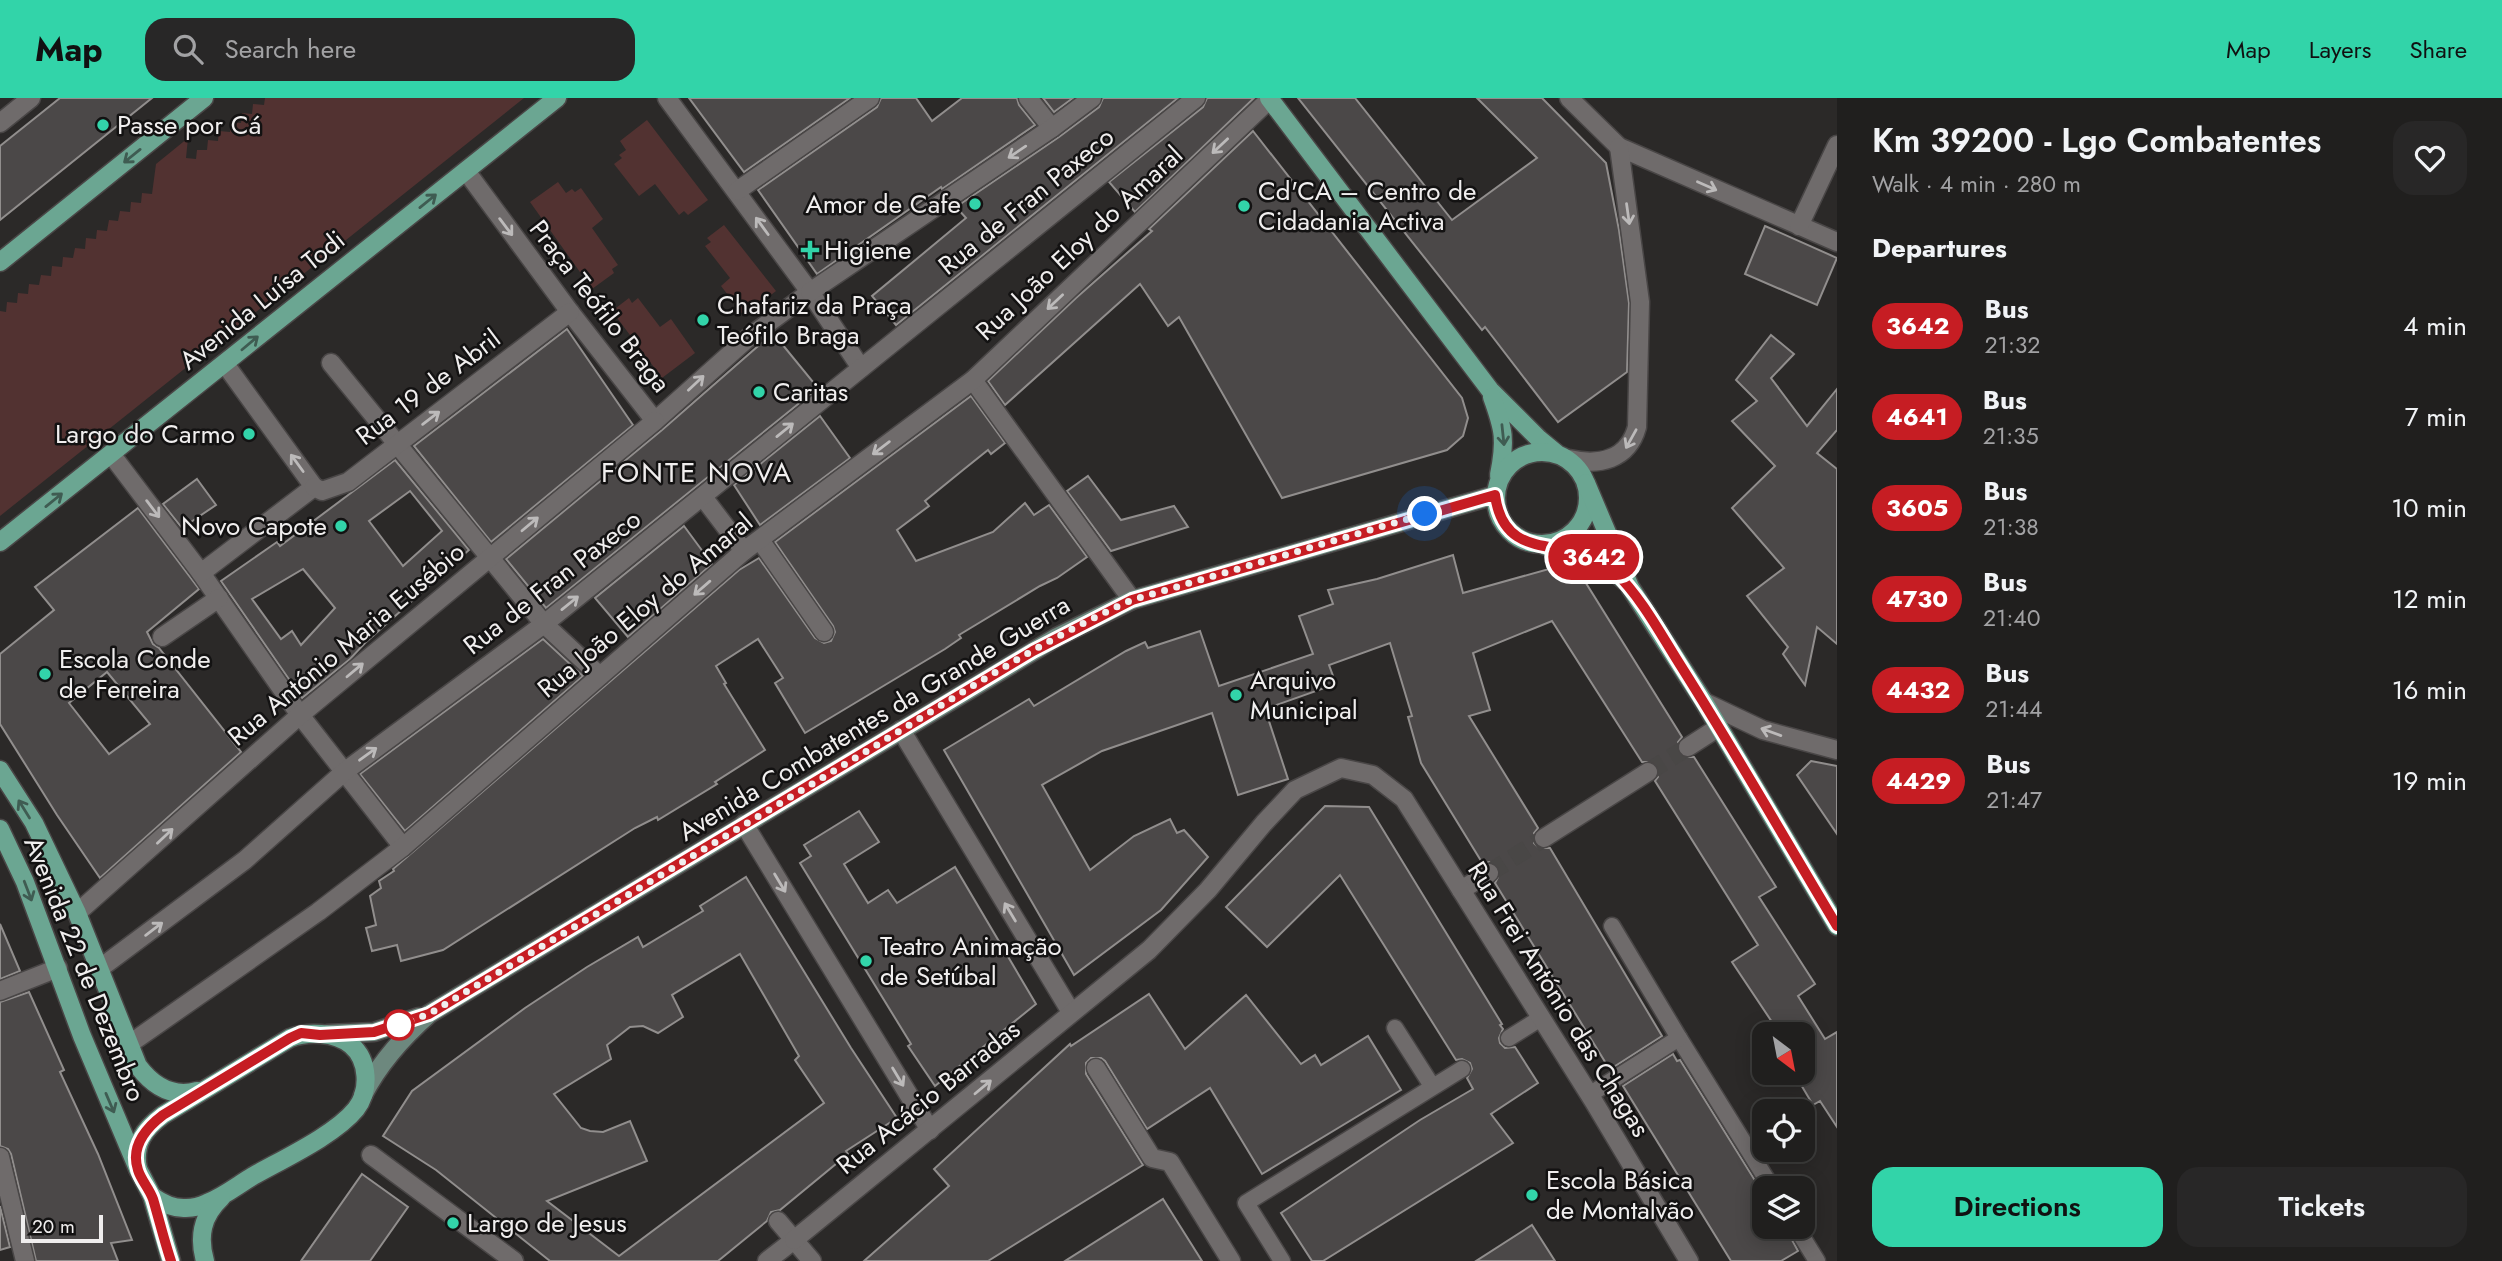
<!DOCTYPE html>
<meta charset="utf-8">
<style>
body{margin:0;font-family:Jost,sans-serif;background:#282727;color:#f1f3f6;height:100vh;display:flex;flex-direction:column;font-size:26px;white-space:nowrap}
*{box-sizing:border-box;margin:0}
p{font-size:23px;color:#a2a2a4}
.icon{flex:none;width:38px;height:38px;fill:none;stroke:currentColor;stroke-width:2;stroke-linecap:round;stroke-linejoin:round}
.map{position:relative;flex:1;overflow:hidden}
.details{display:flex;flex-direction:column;background:#201f1e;width:665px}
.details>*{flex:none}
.badge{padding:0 14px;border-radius:23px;font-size:24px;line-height:46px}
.needle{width:46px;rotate:148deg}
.buttons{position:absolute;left:1752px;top:924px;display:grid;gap:14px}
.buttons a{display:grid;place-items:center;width:63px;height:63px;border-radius:14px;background:#201f1e;box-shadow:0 4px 18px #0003,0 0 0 2px #3d3d3c;font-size:35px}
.scale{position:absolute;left:21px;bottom:18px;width:82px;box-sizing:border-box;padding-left:7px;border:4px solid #f0eeee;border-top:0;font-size:19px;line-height:24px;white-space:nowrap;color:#f0eeee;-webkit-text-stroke:5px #131212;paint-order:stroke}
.you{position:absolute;width:35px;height:35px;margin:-18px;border:5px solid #fff;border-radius:50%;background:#1a73e8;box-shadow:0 0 0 10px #1a73e833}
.map>.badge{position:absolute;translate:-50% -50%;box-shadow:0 0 0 4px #fff}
h2{padding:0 35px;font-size:26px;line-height:63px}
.round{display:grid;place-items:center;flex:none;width:74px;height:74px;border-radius:21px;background:#282727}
.head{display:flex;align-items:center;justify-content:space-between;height:119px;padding:0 35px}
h1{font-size:33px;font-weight:600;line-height:52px}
.action{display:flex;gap:14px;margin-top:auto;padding:14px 35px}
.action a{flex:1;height:80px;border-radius:21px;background:#32d4a9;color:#111;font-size:28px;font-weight:600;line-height:80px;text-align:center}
.action a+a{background:#282727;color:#f1f3f6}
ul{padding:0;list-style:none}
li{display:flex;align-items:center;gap:21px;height:91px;padding:0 35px}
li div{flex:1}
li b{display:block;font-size:26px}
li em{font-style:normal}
li .badge{min-width:77px;font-weight:700;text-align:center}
header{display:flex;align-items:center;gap:42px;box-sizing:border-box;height:98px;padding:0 35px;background:#32d4a9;color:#111}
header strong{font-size:33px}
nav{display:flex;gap:38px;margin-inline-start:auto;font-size:24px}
.search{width:490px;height:63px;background:#282727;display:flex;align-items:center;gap:18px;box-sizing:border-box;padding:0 24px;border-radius:21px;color:#a2a2a4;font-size:26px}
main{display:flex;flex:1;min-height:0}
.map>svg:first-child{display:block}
.green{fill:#523231}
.building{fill:#4b4848;stroke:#918e8d;stroke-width:2;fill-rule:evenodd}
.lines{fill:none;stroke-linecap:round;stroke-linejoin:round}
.pedestrian-tunnel{stroke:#494746;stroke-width:18;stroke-dasharray:18 9;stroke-linecap:butt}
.service-casing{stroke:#494646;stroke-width:19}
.pedestrian-casing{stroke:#494646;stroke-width:21}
.minor-casing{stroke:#494646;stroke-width:21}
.secondary-casing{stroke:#494646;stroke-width:21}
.primary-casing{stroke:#494646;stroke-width:21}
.service{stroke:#6f6b6b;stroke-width:16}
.pedestrian{stroke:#6f6b6b;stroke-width:18}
.minor{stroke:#6f6b6b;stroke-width:18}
.secondary{stroke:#6d887e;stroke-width:18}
.primary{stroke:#6ba692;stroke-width:18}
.oneway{stroke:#bcbaba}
.oneway2{stroke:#3f5c52}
.line-casing{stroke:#fff;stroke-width:16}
.line{stroke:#c61d23;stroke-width:10}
.walk{stroke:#f0eeee;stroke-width:7;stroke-dasharray:0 12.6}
.poi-dot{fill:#32d4a9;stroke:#131212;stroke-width:2.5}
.stop-dot{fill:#fff;stroke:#c61d23;stroke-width:3.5}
.labels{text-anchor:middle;stroke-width:5;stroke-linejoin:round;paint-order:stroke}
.poi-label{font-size:26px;fill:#f0eeee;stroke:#131212;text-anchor:start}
.street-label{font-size:26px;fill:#f0eeee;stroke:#131212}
.neighbourhood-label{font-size:28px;letter-spacing:2px;fill:#f0eeee;stroke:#131212}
</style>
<header>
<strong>Map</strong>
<div class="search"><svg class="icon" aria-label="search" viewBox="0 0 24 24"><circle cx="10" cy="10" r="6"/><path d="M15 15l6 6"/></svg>Search here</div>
<nav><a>Map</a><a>Layers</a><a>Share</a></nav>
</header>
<main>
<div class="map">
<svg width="1837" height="1163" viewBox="0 0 1837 1163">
<rect width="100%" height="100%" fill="#2b2928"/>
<g class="green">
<polygon points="265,0 524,0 0,418 0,213 6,214 7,204 17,205 18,195 28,196 29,186 39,187 41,177 51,178 52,168 62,169 63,159 73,160 75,150 85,151 86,140 96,141 97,132 107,133 109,122 118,123 120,113 130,114 131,104 141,105 142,95 152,96 156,66 188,40 186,60 196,61 197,52 207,52 208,42 218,43 219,33 230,34 231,24 241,25 242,15 252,16 253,6 264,7"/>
<polygon points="647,22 708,102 688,117 684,113 679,117 655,86 639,98 614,66 622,60 619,57 626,52 620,43"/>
<polygon points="558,84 566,95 572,91 575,94 581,90 603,121 592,130 618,167 612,171 614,175 592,191 530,104"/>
<polygon points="724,127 776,193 744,218 721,188 730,180 705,148 711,144 707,140"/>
<polygon points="629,200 632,205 638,200 660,229 671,221 695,255 662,280 612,213"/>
</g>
<g class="building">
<polygon points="60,0 152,0 0,122 0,48"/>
<polygon points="689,0 850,0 744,74"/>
<polygon points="881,0 916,0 932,23 962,0 1017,0 1019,7 1035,27 942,91 941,89 817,176 758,92 877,9"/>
<polygon points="1043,0 1073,0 1054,14"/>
<polygon points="1103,0 1178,0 896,227 872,198 966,120 956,109 1059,39 1099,9"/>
<polygon points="1207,0 1254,0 1135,114 1109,84 1203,9"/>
<polygon points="1298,0 1355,0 1452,122 1537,60 1477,0 1542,0 1606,65 1619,132 1629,205 1627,274 1558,324 1485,229 1482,232"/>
<polygon points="1253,33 1462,300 1468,320 1463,338 1447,352 1282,400 1179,219 1168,228 1140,186 1005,307 988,283 1076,200 1152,133 1149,131"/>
<polygon points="1765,128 1837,160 1817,207 1745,176"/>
<polygon points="567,231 633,327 491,444 414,348"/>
<polygon points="773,235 818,290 546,510 506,461 662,332"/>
<polygon points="1771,237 1794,256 1771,280 1807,328 1837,291 1837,332 1817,355 1837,371 1837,546 1817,529 1805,587 1783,556 1788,549 1747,498 1784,470 1732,410 1775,368 1732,323 1757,303 1736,282"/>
<polygon points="971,298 1005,345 991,356 988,352 963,372 925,403 929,408 897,432 916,463 993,434 1025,405 1034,417 1049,407 1087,459 1057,480 1040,488 959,537 961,540 945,551 805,635 775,585 783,580 758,541 716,568 726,585 724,586 765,652 715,684 717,686 658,722 657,719 635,730 443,852 401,863 397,847 372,853 366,830 376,827 370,798 381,790 379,783 394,773 393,771 739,472 759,460 815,540 824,545 831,543 835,534 833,528 775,444"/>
<polygon points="820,318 850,360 760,427 734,387"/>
<path d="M395,362L469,452L365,545L350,561L302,600L221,483L277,444L280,448ZM410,393L442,433L403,468L369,423ZM303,471L335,510L301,547L292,533L281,541L252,501Z"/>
<polygon points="1088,378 1121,422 1174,408 1188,429 1111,453 1067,393"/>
<polygon points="197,381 216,407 182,430 163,406"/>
<path d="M138,410L199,491L147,534L153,546L159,550L241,654L100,780L57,717L0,626V556L54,512L35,489ZM107,574L150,626L109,656L69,605Z"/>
<polygon points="684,428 712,466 628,539 595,500"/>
<polygon points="1453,457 1463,495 1556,469 1579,474 1682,639 1678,644 1678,655 1683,659 1694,659 1776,789 1759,799 1815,886 1798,898 1825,941 1837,934 1837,1029 1820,1003 1813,1007 1800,985 1811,978 1802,964 1802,936 1780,936 1732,864 1758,847 1655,683 1658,679 1658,669 1653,664 1642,664 1552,523 1473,555 1490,612 1469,618 1538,730 1534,735 1534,745 1539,750 1550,750 1662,938 1612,970 1610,966 1607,967 1495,785 1500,775 1498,769 1489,764 1483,766 1421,665 1408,619 1412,618 1390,545 1329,567 1336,586 1265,611 1288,681 1238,697 1212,615 1102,653 1042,687 1090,772 1134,738 1170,721 1177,735 1184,732 1208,759 1161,812 1074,877 944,652 1029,601 1034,608 1126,553 1145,544 1148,550 1200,533 1219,588 1313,556 1299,518 1333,506 1328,492 1377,481"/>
<polygon points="543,541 583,578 405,733 360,676"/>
<polygon points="1811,663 1837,668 1837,736 1797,677"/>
<polygon points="1325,708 1369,709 1502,926 1500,927 1503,931 1499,940 1500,945 1505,950 1515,949 1538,985 1491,1016 1513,1045 1323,1163 1312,1163 1281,1115 1420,1022 1473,991 1467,980 1472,971 1470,965 1462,961 1456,962 1340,777 1267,849 1226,809"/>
<polygon points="859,713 879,744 844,766 868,805 888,792 897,805 955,769 1036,906 935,988 908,948 911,946 800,765 811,758 804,747"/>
<path d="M746,779L851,950L897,1020L846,1053L848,1056L780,1112L771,1114L767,1123L718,1163H550L436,1072L383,1038L412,993L525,910L587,869L638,839L643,849L703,813L700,808ZM740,856L799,958L795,962L824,1005L619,1158L547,1103L647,1063L630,1023L603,1034L590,1033L581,1030L554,996L611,961L607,947L630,929L643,928L658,935L683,919L672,897Z"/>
<polygon points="0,826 20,873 0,881"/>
<polygon points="29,894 64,972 60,974 98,1056 132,1142 111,1145 118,1163 36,1163 11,1056 8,1051 0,1048 0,904"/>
<polygon points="1149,896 1185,951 1246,897 1301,966 1315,957 1321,967 1368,938 1401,992 1262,1076 1210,990 1147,1031 1105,963 1101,960 1091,960 1086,965 1086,976 1143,1067 988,1163 864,1163 949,1088 934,1071 1070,946 1071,948"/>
<polygon points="1673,956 1677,963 1680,962 1764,1097 1764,1129 1785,1129 1798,1153 1781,1163 1731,1163 1623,988"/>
<polygon points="362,1076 408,1109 370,1163 301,1163"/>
<polygon points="1163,1101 1202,1163 1065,1163"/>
<polygon points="0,1108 10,1149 0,1152"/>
<polygon points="1532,1127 1555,1163 1476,1163"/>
</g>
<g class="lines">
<g class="pedestrian-tunnel">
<polyline points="1648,674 1688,649"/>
<polyline points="1489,775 1544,740"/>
</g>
<defs>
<g id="service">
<polyline points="1395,930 1432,988"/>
<polyline points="1509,940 1541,920"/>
<polyline points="1679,940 1772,1090"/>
<polyline points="1589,997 1679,940 1612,828"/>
<polyline points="1796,1129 1817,1163"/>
<polyline points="1282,1163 1246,1105 1462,971"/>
</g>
<g id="pedestrian">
<polyline points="1028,0 1052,30"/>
<polyline points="810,194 861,270"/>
<polyline points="331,265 544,526 600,578"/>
<polyline points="973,282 1132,502"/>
<polyline points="703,399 744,453"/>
<polyline points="760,442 824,534"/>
<polyline points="201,475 300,617 403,749"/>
<polyline points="162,539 219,500"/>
<polyline points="1688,649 1719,629"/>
<polyline points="1544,740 1648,674"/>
<polyline points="1461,792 1489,775"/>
<polyline points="0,893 58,870"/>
<polyline points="1096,970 1152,1060 1170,1064 1231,1163"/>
<polyline points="371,1057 514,1163"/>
<polyline points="0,1059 25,1163"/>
<polyline points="778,1123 812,1163"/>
<polyline points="767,1163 794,1142"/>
</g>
<g id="minor">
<polyline points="1569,0 1619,49 1837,144"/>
<polyline points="0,25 31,0"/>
<polyline points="466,73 570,214 655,323 748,240 810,194 667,0"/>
<polyline points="737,93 870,0"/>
<polyline points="1799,128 1837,47"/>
<polyline points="810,194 1052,30 1092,0"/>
<polyline points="111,356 201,475 314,389 225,266"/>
<path d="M1569,361C1599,368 1628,362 1637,329L1640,204L1619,49"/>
<polyline points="314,389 322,393 348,384 570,214"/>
<polyline points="1704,604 1763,632 1837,652"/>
<polyline points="901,632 1071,914"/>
<polyline points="744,726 930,1032"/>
<polyline points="77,815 300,617 655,323"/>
<polyline points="99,871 245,762 344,674 544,526 1196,0"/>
<polyline points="128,947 318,814 403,749 744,453 973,282 1271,0"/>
<polyline points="794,1142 1149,852 1208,792 1264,725 1295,692 1341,670 1373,677 1404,701 1594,1004 1689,1163"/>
</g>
<g id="secondary">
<polyline points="327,936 374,934 419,919"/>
<path d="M363,997C379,966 404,938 429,916L1057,539L1132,502L1495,397"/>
</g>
<g id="primary">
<polyline points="1269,0 1490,292 1539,341 1556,355"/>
<polyline points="0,164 204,0"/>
<path d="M1492,299C1504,332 1506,342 1499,377"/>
<circle cx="1542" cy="400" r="46"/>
<polyline points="1586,385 1630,489 1704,604 1837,828"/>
<polyline points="0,444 557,0"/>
<path d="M1546,448C1583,454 1598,457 1626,484"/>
<path d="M0,672L34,725L77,815L138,968C153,988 172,1000 197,993"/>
<polyline points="0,731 25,784 82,938 138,1071 152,1098 171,1163"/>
<path d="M138,1071C133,1046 144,1031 163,1017L290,940C308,933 335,934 351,947C369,962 370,993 356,1011C335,1037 283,1061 253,1078C238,1087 223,1099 207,1105C201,1108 193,1110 186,1110C173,1111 162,1105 152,1098"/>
<path d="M205,1163C198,1138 202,1118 221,1100"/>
</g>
</defs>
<use href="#service" class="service-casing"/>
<use href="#pedestrian" class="pedestrian-casing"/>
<use href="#minor" class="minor-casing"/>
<use href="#secondary" class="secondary-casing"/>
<use href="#primary" class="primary-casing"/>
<use href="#service" class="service"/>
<use href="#pedestrian" class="pedestrian"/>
<use href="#minor" class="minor"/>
<use href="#secondary" class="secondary"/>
<use href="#primary" class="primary"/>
</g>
<defs><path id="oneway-shaft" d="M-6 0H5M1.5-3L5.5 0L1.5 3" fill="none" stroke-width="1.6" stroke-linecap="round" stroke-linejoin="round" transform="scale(1.75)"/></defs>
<g class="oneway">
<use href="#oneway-shaft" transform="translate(1220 48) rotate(137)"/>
<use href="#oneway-shaft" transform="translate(1017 54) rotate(146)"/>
<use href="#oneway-shaft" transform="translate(1707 88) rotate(24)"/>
<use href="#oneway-shaft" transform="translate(1628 116) rotate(82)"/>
<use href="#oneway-shaft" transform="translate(762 128) rotate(-126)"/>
<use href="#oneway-shaft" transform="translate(506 129) rotate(53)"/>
<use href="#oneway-shaft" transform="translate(1055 204) rotate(137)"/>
<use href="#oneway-shaft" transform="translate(696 285) rotate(-43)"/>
<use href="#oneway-shaft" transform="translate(431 320) rotate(-37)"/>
<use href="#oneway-shaft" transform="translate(785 332) rotate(-39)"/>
<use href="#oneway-shaft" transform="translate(1631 341) rotate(119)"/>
<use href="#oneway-shaft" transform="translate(881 350) rotate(143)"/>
<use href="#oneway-shaft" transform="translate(297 365) rotate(-126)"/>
<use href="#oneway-shaft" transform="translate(153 411) rotate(53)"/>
<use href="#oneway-shaft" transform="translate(530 426) rotate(-40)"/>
<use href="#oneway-shaft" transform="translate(702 490) rotate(139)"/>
<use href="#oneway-shaft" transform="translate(570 505) rotate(-39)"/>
<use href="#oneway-shaft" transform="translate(355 572) rotate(-40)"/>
<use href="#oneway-shaft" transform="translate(1771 634) rotate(-160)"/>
<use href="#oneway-shaft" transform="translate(368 656) rotate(-36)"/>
<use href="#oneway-shaft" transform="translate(165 738) rotate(-43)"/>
<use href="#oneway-shaft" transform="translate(780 785) rotate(59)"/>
<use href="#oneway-shaft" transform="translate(1010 814) rotate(-121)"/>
<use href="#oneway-shaft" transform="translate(154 831) rotate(-37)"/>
<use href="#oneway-shaft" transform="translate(898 979) rotate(59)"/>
<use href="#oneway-shaft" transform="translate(983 989) rotate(-40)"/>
</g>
<g class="oneway2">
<use href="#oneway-shaft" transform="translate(132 58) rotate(141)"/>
<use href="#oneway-shaft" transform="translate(428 103) rotate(-39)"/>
<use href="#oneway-shaft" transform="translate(250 245) rotate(-40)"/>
<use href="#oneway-shaft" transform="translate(1503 337) rotate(84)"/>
<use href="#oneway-shaft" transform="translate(54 402) rotate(-39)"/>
<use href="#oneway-shaft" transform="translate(24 711) rotate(-122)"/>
<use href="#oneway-shaft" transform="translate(28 793) rotate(69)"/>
<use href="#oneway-shaft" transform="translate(110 1005) rotate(67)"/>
</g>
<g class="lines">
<defs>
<path id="line" d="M171,1163C164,1142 159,1121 153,1101C149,1090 141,1082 138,1072C130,1048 146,1030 163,1017L290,940L301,935L320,937L374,934L429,916L1033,553L1132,502L1495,397C1505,471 1573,433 1614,473C1643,501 1662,539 1684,573C1737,657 1786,743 1837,828"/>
</defs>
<use href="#line" class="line-casing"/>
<use href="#line" class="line"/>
<path class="walk" d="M399,927L429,916C576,828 723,740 870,651C956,599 1040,543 1132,502L1425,416"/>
</g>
<g class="poi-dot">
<circle cx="103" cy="27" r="7"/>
<circle cx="975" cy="106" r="7"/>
<circle cx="1244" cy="108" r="7"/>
<path d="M806.5 141.5h7v7h7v7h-7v7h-7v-7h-7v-7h7z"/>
<circle cx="703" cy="222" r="7"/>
<circle cx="759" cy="294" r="7"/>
<circle cx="249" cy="336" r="7"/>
<circle cx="341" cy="428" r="7"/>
<circle cx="45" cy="576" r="7"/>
<circle cx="1236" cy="597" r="7"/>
<circle cx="866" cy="863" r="7"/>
<circle cx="1532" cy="1097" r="7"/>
<circle cx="453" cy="1125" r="7"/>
</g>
<circle class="stop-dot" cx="399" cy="927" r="14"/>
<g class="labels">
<g class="poi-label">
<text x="117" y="36">Passe por Cá</text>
<text x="1258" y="102">Cd'CA – Centro de<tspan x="1258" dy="30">Cidadania Activa</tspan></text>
<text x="961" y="115" text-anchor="end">Amor de Cafe</text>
<text x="824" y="161">Higiene</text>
<text x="717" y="216">Chafariz da Praça<tspan x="717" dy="30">Teófilo Braga</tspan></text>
<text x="773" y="303">Caritas</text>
<text x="235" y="345" text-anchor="end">Largo do Carmo</text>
<text x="327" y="437" text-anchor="end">Novo Capote</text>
<text x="59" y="570">Escola Conde<tspan x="59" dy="30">de Ferreira</tspan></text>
<text x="1250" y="591">Arquivo<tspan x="1250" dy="30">Municipal</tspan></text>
<text x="880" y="857">Teatro Animação<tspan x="880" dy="30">de Setúbal</tspan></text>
<text x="1546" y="1091">Escola Básica<tspan x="1546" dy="30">de Montalvão</tspan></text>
<text x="467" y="1134">Largo de Jesus</text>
</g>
<g class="street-label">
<text transform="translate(1026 103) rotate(-39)" y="9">Rua de Fran Paxeco</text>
<text transform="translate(1079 145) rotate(-43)" y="9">Rua João Eloy do Amaral</text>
<text transform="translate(262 202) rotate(-39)" y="9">Avenida Luísa Todi</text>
<text transform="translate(600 208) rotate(52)" y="9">Praça Teófilo Braga</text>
<text transform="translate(428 289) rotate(-37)" y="9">Rua 19 de Abril</text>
<text transform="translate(552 484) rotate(-38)" y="9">Rua de Fran Paxeco</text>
<text transform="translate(645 507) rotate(-40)" y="9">Rua João Eloy do Amaral</text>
<text transform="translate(346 546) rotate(-40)" y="9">Rua António Maria Eusébio</text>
<text transform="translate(874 620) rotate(-31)" y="9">Avenida Combatentes da Grande Guerra</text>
<text transform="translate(85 871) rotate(68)" y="9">Avenida 22 de Dezembro</text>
<text transform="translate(1559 901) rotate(58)" y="9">Rua Frei António das Chagas</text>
<text transform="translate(928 999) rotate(-39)" y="9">Rua Acácio Barradas</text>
</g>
<g class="neighbourhood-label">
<text x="697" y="384">FONTE NOVA</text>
</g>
</g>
</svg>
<div class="buttons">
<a><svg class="needle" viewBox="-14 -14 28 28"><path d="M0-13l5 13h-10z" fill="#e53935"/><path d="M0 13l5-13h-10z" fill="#a2a2a4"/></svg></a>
<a><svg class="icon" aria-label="locate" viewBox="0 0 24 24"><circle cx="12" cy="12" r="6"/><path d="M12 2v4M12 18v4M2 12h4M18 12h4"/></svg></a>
<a><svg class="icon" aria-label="layers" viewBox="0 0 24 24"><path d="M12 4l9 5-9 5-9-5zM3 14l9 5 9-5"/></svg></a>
</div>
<div class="scale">20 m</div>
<div class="you" style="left:1425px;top:416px"></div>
<b class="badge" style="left:1594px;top:459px;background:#c61d23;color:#fff">3642</b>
</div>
<section class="details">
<div class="head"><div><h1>Km 39200 - Lgo Combatentes</h1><p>Walk · 4 min · 280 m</p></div><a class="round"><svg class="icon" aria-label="heart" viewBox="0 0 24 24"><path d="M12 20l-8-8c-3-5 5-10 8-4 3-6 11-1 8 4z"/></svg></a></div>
<h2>Departures</h2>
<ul>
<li><span class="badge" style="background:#c61d23;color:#fff">3642</span><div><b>Bus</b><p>21:32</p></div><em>4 min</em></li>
<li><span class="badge" style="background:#c61d23;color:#fff">4641</span><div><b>Bus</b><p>21:35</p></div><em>7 min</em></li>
<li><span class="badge" style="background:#c61d23;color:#fff">3605</span><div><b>Bus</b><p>21:38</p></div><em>10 min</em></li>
<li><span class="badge" style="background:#c61d23;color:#fff">4730</span><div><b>Bus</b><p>21:40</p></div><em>12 min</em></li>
<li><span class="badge" style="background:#c61d23;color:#fff">4432</span><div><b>Bus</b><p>21:44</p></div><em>16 min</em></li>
<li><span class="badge" style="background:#c61d23;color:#fff">4429</span><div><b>Bus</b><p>21:47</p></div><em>19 min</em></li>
</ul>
<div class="action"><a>Directions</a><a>Tickets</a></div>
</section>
</main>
